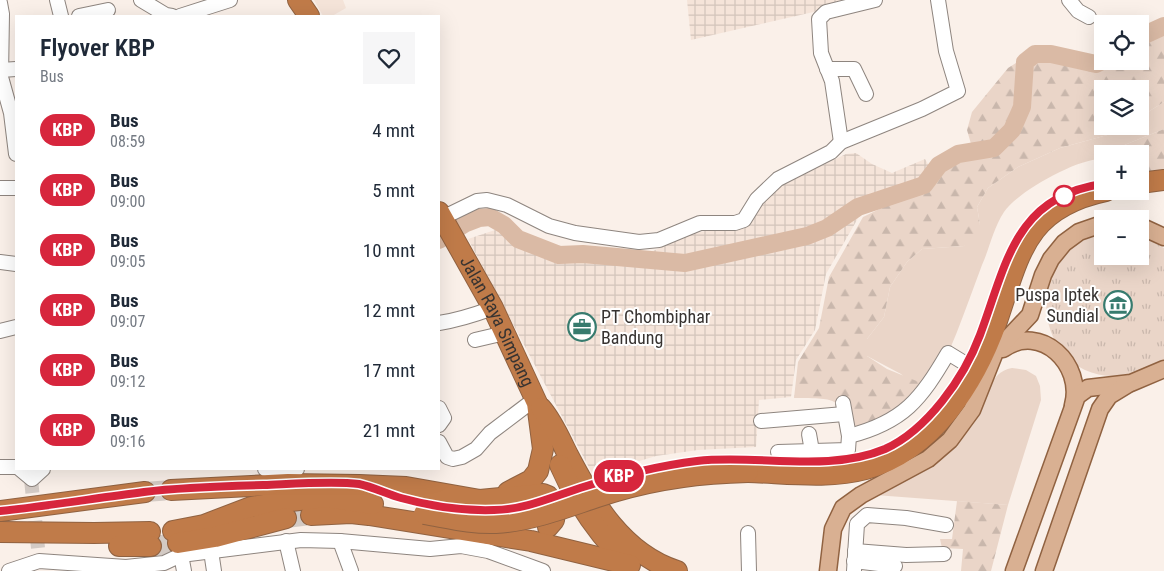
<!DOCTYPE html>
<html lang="id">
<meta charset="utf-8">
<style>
body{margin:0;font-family:"Roboto Condensed",sans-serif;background:#f6f6f7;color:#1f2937;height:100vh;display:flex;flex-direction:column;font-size:19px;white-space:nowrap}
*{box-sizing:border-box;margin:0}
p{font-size:16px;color:#747a83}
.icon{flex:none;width:28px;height:28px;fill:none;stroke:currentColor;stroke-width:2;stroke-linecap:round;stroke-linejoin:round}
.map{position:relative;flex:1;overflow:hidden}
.details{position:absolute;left:15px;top:15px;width:425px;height:455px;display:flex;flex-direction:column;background:#fff;border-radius:0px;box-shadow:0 5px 20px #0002}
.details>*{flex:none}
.badge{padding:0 10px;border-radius:16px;font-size:18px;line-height:32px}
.tools{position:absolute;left:1094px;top:15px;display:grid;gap:10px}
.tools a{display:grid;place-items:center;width:55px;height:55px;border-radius:0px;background:#fff;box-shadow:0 5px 20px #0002;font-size:25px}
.map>.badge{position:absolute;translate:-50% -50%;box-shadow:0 0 0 2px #fff}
.round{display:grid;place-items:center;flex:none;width:52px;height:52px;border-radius:0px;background:#f6f6f7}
.overview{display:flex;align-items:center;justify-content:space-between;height:85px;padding:0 25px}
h1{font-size:24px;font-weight:600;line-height:38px}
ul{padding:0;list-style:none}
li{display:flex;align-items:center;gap:15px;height:60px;padding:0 25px}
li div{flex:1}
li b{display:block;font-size:19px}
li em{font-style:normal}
li .badge{min-width:55px;font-weight:700;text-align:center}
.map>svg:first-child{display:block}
.built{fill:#f5e4d9}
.industrial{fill:url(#industrial-grid)}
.grass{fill:#ead5c8}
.forest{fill:url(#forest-firs)}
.park{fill:url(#park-tufts)}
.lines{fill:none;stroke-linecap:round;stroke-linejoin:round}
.river{stroke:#dabaa5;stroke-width:18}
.minor-tunnel{stroke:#d3cac4;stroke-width:14;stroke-dasharray:14 7;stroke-linecap:butt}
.highway-tunnel{stroke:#d3cac4;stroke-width:20;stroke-dasharray:20 10;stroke-linecap:butt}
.minor-casing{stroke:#8e857f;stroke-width:16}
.major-casing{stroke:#906241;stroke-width:19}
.highway-casing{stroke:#906241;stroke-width:22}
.minor{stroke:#fff;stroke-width:14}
.major{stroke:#d9b092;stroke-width:16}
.highway{stroke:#c07b49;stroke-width:20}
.highway-bridge-casing{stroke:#906241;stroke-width:22;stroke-linecap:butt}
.highway-bridge{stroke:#c07b49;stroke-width:20}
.line-casing{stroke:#fff;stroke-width:11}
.line{stroke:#d7263d;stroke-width:8}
.stop-dot{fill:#fff;stroke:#d7263d;stroke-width:2.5}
.labels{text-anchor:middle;stroke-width:4;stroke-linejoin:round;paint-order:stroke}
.poi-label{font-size:18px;fill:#373331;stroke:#fff;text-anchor:end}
.street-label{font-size:18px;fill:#373331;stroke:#fff}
</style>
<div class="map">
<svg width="1164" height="571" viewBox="0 0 1164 571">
<defs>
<pattern id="industrial-grid" width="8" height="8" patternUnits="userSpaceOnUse" patternTransform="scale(1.25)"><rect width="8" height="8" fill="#f5e4d9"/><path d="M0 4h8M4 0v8" fill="none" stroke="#d3c4bb"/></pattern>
<pattern id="forest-firs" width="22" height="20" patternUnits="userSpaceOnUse" patternTransform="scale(1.25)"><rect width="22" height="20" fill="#ead5c8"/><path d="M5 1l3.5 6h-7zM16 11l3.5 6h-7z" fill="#c9b7ac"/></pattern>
<pattern id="park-tufts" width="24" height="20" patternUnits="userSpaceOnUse" patternTransform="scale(1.25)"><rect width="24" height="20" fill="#ead5c8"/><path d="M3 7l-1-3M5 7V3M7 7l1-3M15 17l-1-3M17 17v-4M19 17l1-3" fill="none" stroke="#c9b7ac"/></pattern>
</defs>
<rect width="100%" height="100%" fill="#faf0e9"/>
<polygon class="built" points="314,0 343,0 346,8 332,16 323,16"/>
<g class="industrial">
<polygon points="687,0 866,0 691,40"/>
<polygon points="856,153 872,164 892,173 925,159 931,169 903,194 861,213 826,274 815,330 796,360 791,397 759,400 756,447 698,450 656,456 593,475 468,239 510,225 524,239 558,251 642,256 688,235 709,230 735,231 749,224 766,193 846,154"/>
</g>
<g class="grass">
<path d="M1164,102V129L1117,148L1113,154H1102V159C1078,158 1017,192 1004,212C993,229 990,247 982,265C965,310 950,357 925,399L901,374L867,356V339L884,317L890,287L907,262L922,249L964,246L980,224L977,207L988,188L1018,167L1060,148L1111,134L1124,126H1140V117Z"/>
<path d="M1012,368L1026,370L1036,376L1040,386L1041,400L1008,505L875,495C907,475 956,452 977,419C988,402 987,372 1012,368Z"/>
</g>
<g class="forest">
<path d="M1164,23V102L1140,117V89H1102V126H1124L1111,134L1060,148L1018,167L988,188L977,207L980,224L976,241L964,246L922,249L907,262L890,287L884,317L867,339V356L887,369L919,382L925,399L857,438C835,396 842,399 794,398L798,362L819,328L829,277L863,217L929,185L942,170L958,160L981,155L971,144L967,130L972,112L1008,68L1016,63L1026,52L1046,48L1087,58L1102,56V61H1140V34Z"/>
<polygon points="1164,129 1164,170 1147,180 1140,180 1140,154 1113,154 1117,148"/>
<polygon points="957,501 1008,505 991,571 961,571 963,549 942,548 940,539 952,539"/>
</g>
<path class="park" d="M1102,234V256H1140V235L1164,248V360C1151,371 1136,376 1119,376C1033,381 1018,253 1102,234Z"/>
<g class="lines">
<g class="river">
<polyline points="1140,37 1164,26"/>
<polyline points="439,240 466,223 479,218 490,217 504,225 518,239 559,255 583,254 685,263 807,236 827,228 858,207 924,185 939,165 958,154 994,148 1012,130 1022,107 1025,62 1035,54 1051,54 1096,64 1102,61"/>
</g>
<polyline class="minor-tunnel" points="31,479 38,548"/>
<g class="highway-tunnel">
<polyline points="145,492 171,490"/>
<polyline points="286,518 311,515"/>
<polyline points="151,546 174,544"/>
</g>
<defs>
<g id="minor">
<polyline points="57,0 61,16"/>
<polyline points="141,0 166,15 172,16"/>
<polyline points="1069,0 1078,11 1089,17"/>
<polyline points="0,3 2,14 1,77 11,113 16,154"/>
<polyline points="79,16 108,10"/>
<polyline points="180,16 230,0"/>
<polyline points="827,69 854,69 866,94"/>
<polyline points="1,70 16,69"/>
<polyline points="841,142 832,81 821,53 819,19 826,12 875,0"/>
<polyline points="0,188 16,188"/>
<polyline points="442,218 477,201 487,200 507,205 549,226 575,233 639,242 659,240 700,223 735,223 744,220 757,199 778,179 831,152 841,142 922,109 958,91 946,51 938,0"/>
<polyline points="0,262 16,264"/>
<path d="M439,323C459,320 474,315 493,308"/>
<polyline points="0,331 16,327"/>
<polyline points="475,340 505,333"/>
<polyline points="439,408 444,418 439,425"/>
<polyline points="761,421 844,414"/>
<polyline points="809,434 812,451"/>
<path d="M849,436C904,422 921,399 948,353L966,364"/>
<polyline points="439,442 447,457 453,459 462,457 476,449 490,433 535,399"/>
<polyline points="778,452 848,450 849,436 843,403"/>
<polyline points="0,467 16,467"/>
<polyline points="20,469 32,479 43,469"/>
<polyline points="265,469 297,469"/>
<polyline points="748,533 749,571"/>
<polyline points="286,541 293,571"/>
<polyline points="340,541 351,571"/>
<polyline points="211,551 214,571"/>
<polyline points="855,551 906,555 944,554"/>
<polyline points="181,555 184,571"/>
<polyline points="854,561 895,566"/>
<polyline points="9,571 39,561 126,567 164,563 181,555 301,540 340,541 430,549 461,546 488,551 543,571"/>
<polyline points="854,571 857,524 867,515 906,518 946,525"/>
</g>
<g id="major">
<polyline points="1140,226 1164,237"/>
<path d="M1003,349C1041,322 1084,365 1073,405"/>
<polyline points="828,571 833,529 843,508 861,495 928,459 950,440 972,410 995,352 1030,315 1043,275 1051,259 1064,243 1079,232 1102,224"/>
<polyline points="1014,571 1077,396 1088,388 1131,383 1164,369"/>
<polyline points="1044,571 1100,409 1109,396 1127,385"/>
</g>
<g id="highway">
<polyline points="298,0 309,16"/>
<polyline points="1140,183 1164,180"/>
<path id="s1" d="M439,212L493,308L537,403L543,449L538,471L531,480L508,492"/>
<path d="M541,408C553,422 560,439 568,455C593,503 623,554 677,571"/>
<path d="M560,465C576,502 599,535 628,564"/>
<path d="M748,472C786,473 829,479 866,469C933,450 975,383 997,321C1020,253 1026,208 1106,191"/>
<polyline points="171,490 288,484 359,485 406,487 480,500 543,494 548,496 556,506 554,520 548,527"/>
<polyline points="0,511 145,492"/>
<polyline points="311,515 351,513 369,515 531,541 630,565"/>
<polyline points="173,531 204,525 251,507 282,502 326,497 373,504"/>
<polyline points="0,532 94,533 150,532"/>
<polyline points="178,543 215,537 286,518"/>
<polyline points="119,546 151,546"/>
</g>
</defs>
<use href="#minor" class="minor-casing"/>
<use href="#major" class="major-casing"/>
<use href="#highway" class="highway-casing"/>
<use href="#minor" class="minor"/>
<use href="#major" class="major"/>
<use href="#highway" class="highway"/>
<defs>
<path id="highway-bridge" d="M424,514C448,518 471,524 496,523C537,521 578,502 617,491C661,478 703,473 748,472"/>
</defs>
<use href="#highway-bridge" class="highway-bridge-casing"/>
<use href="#highway-bridge" class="highway-bridge"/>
</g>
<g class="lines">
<defs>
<path id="line" d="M0,511C48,506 96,498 144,492C183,487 224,486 264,485C291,484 333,481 359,484C373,487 387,494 401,498C430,506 464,511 494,510C524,510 552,497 580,488C618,476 656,466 697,461C757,454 828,473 885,449C927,430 964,378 980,335C1006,266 1014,197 1102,184"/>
</defs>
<use href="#line" class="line-casing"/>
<use href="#line" class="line"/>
</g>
<defs>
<symbol id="museum-ring" viewBox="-11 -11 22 22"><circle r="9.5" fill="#fff" stroke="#377b6e" stroke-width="1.5"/><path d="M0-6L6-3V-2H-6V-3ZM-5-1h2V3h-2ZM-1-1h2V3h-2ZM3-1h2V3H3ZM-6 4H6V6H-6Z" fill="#377b6e"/></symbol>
<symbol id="office-ring" viewBox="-11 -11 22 22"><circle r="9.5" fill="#fff" stroke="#377b6e" stroke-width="1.5"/><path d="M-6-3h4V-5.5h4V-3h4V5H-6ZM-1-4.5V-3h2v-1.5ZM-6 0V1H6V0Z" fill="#377b6e"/></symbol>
</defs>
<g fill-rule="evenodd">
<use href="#museum-ring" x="1102" y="289" width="32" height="32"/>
<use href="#office-ring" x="566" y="311" width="32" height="32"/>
</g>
<circle class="stop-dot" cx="1064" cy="196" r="10"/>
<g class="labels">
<g class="poi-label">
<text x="1099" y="301">Puspa Iptek<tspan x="1099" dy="21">Sundial</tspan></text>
<text x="601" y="323" text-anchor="start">PT Chombiphar<tspan x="601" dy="21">Bandung</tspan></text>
</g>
<g class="street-label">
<text dy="6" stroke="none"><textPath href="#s1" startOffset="124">Jalan Raya Simpang</textPath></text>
</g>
</g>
</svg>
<div class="tools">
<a><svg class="icon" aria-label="locate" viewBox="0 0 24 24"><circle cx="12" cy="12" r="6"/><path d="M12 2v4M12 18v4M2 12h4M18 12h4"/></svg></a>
<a><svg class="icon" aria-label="layers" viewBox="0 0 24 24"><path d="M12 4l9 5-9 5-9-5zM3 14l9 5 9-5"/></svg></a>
<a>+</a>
<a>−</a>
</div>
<b class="badge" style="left:619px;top:476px;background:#d7263d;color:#fff">KBP</b>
<section class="details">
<div class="overview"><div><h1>Flyover KBP</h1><p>Bus</p></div><a class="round"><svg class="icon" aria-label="heart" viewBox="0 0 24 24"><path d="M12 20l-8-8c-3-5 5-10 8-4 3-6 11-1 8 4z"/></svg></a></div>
<ul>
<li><span class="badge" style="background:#d7263d;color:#fff">KBP</span><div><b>Bus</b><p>08:59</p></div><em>4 mnt</em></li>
<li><span class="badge" style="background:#d7263d;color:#fff">KBP</span><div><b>Bus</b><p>09:00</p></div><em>5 mnt</em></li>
<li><span class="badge" style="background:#d7263d;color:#fff">KBP</span><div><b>Bus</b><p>09:05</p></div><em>10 mnt</em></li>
<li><span class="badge" style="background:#d7263d;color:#fff">KBP</span><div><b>Bus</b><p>09:07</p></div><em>12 mnt</em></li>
<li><span class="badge" style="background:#d7263d;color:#fff">KBP</span><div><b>Bus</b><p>09:12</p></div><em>17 mnt</em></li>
<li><span class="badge" style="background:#d7263d;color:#fff">KBP</span><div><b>Bus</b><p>09:16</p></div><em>21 mnt</em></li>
</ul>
</section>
</div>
